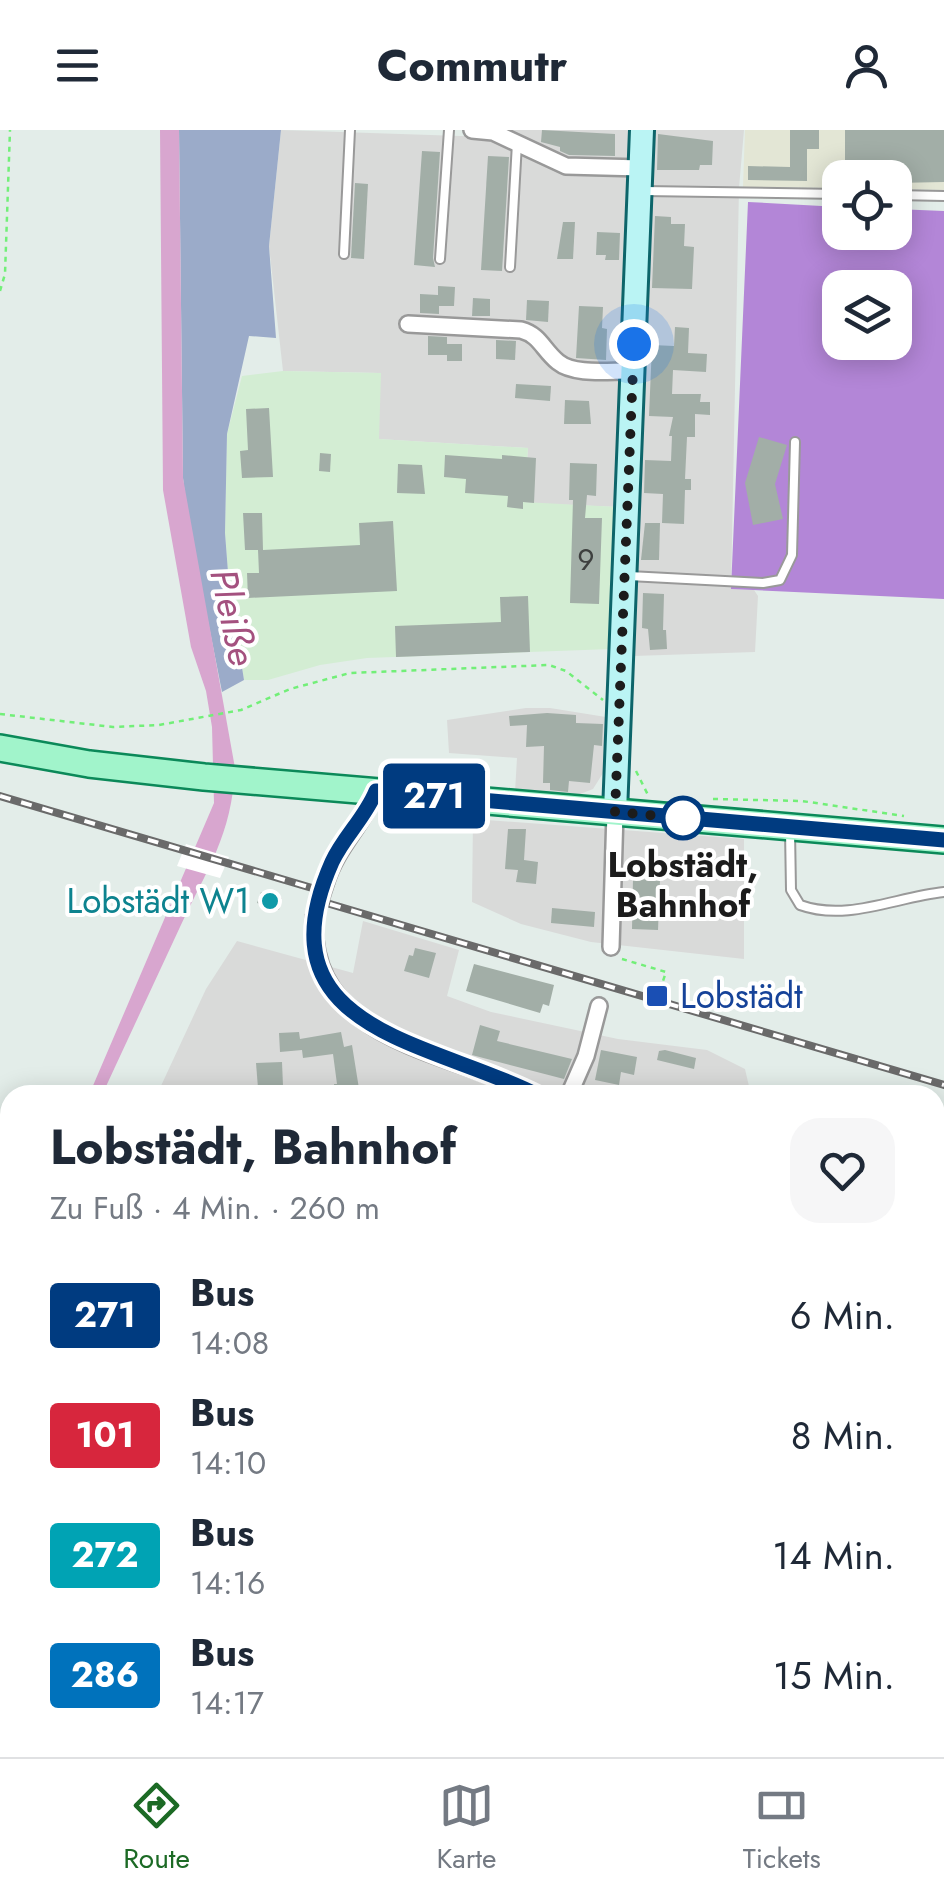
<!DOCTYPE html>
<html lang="de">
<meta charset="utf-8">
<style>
body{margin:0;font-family:Jost,sans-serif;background:#f6f6f7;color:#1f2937;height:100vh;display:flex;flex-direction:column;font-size:38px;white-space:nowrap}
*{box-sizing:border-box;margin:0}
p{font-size:32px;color:#747a83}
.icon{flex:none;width:55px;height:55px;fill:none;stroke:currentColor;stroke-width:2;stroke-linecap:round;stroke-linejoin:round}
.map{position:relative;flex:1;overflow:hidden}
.sheet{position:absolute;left:0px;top:955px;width:945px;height:672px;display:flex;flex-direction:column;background:#fff;border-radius:30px 30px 0 0;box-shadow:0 5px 25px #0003}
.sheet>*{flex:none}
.badge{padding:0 20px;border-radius:8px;font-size:35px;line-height:65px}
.tools{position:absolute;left:822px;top:30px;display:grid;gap:20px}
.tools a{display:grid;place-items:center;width:90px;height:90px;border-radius:20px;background:#fff;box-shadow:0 5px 25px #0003;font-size:50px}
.you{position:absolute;width:50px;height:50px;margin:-25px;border:8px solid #fff;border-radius:50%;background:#1a73e8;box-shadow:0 0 0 15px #1a73e833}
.map>.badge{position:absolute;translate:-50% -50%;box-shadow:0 0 0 5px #fff}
.round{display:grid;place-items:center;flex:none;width:105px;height:105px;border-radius:30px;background:#f6f6f7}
.head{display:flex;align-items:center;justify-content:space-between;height:170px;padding:0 50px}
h1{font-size:48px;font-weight:700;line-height:75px}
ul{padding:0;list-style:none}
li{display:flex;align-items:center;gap:30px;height:120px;padding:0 50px}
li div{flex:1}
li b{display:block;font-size:38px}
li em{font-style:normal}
li .badge{min-width:110px;font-weight:700;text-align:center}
header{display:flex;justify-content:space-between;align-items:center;height:130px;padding:0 50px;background:#fff;font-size:45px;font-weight:700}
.tab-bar{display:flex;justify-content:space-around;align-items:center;height:140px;border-top:2px solid #e0e1e3;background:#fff;font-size:28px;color:#747a83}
.tab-bar a{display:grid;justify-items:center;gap:5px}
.tab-bar .current{color:#1c6a25}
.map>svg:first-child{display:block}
.residential{fill:#d9dad9}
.commercial{fill:#d3edd3}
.industrial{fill:#e3e6d5}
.forest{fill:#9babc9}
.park{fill:#c3c2f5}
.pitch{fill:#b386d7;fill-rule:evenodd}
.water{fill:#d8a6cf}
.pier{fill:#fff}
.building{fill:#a2aea7}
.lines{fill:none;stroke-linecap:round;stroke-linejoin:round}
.lane-casing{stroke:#999;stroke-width:12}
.street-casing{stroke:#999;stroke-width:20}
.secondary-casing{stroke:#0d656a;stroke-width:28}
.primary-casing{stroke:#0b8959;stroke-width:30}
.path{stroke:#72ef78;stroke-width:2.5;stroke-dasharray:5 5;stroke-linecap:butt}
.lane{stroke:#fff;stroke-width:8}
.street{stroke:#fff;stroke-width:15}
.secondary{stroke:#baf4f4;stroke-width:22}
.primary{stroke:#a1f4cb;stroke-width:25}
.rail-casing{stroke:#6a6a6a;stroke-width:8}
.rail{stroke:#fff;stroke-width:4;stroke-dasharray:11;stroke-linecap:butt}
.street-bridge-casing{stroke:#999;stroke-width:20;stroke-linecap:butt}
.street-bridge{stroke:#fff;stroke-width:15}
.line-casing{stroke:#fff;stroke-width:22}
.line{stroke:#003b80;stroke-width:15}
.walk{stroke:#1c1c1c;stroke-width:10;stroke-dasharray:0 18}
.stop-dot{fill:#fff;stroke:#003b80;stroke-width:5}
.culture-dot{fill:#0f9aa8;stroke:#fff;stroke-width:4}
.transit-dot{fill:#1a4fb4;stroke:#fff;stroke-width:4}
.labels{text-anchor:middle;stroke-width:8;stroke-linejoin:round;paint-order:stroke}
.number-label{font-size:30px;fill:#3e403f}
.stop-label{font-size:35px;font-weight:bold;fill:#1c1c1c;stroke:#fff}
.culture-label{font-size:35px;fill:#0d838f;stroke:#fff;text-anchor:end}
.transit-label{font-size:35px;fill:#164399;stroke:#fff;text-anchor:start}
.water-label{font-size:38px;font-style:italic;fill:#a4517f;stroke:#fff}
</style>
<header><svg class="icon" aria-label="menu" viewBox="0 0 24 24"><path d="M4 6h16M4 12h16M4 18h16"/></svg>Commutr<svg class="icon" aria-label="person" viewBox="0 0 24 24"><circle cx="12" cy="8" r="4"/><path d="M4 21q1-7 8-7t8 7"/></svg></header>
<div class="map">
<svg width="944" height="1627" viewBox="0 0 944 1627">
<rect width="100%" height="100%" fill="#e3ede9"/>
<g class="residential">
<polygon points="281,0 490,7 497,0 744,0 739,58 731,459 754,460 758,466 755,522 633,526 634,382 618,377 524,373 528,318 378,309 380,243 283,241 269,116"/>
<polygon points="526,578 550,578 612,588 610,632 593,659 575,666 515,662 517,628 449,623 447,590"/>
<polygon points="473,689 744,709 744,829 591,812 521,794 472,772"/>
<polygon points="363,791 459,820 447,866 491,882 618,909 707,920 745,939 751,965 208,965 160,958 206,859 237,811 353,843"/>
<polygon points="935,1071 944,1074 944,1627 57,1627 58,1618 935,1618"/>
</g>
<polygon class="commercial" points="283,241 381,243 379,309 528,318 524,372 618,377 612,519 367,528 320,535 268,550 244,550 229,455 225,403 227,304 242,246"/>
<polygon class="industrial" points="745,0 944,0 944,60 895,59 895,48 840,48 840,58 743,57"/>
<polygon class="forest" points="179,0 281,0 269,116 276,208 249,206 227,304 225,403 229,455 244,550 222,562 188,390 183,348"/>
<polygon class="park" points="576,1618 640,1618 639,1627 575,1627"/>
<path class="pitch" d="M748,72L840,77V102H895V79L944,81V469L731,459ZM840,158H895V212H840Z"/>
<path class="water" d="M160,0H179L183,348L235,638C232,705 207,739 180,797C154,853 128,909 102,965H89L214,673L212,597L206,561L191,517L163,360Z"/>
<polygon class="pier" points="186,714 229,727 220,748 177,736"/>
<g class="building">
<polygon points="542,0 615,4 615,26 569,25 560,21 560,17 541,12"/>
<polygon points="790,0 819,0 819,19 807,19 807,51 748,50 748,36 790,37"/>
<polygon points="845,0 944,0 944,52 895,53 895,48 845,48"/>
<polygon points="658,4 713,11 712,35 700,35 699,40 657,40"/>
<polygon points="422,21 440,22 433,128 435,137 414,135"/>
<polygon points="488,26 509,27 502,141 481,140"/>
<polygon points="355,53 368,54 364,129 351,128"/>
<polygon points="655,86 671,87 671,94 685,94 684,116 694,117 692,159 652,158"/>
<polygon points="563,92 575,92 573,129 557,129"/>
<polygon points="597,102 620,103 619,130 605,130 606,125 596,125"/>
<polygon points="438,156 455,157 454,176 439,176 439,184 420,183 420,164 438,165"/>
<polygon points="473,168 490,169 490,186 472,186"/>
<polygon points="527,170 549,171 548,192 526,190"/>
<polygon points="579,176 603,177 602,198 607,199 606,230 576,228"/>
<polygon points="675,197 689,198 688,223 707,224 706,242 673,240 672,264 701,264 700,272 710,272 710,285 695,284 695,307 687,307 685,349 691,349 691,360 685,360 684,394 662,393 663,364 644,363 645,330 671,331 672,306 669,306 673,287 649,286 652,215 674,216"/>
<polygon points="428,206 447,207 447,214 462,214 462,231 447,231 447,225 428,225"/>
<polygon points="496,210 516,211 515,230 496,229"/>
<polygon points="516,254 551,256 550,271 515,268"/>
<polygon points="565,270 589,271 591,294 564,294"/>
<polygon points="269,278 273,347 242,348 240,321 248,320 246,279"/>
<polygon points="759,307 787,315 775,354 783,389 753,395 745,353"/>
<polygon points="320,323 331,324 330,342 319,341"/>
<polygon points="445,325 502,329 502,325 536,328 534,373 523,372 523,379 507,377 508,366 465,363 466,349 444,347"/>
<polygon points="570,333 597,334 596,366 587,365 585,388 602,388 599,474 570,473 573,370 569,370"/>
<polygon points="398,334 422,335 425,364 397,363"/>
<polygon points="243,383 262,383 263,420 360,415 359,393 393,391 397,461 248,468 247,443 259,443 258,420 245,420"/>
<polygon points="645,393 660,393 659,430 641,430"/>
<polygon points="643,463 664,464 663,500 666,500 667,519 650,520 648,499 642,498"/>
<polygon points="528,466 530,522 396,527 395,496 501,492 500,467"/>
<polygon points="547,583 576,585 576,593 603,594 602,616 594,615 590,653 569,651 568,662 550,660 550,653 543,653 544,616 526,617 527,595 510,596 509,586"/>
<polygon points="508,699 526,699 524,730 538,732 536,754 516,752 518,740 505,739"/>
<polygon points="633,749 660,750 658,800 632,799"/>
<polygon points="261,762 282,768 279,780 257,773"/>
<polygon points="552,778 595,782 594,797 551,793"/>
<polygon points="415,818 436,823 429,848 404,841 409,825 413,826"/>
<polygon points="474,834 554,855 549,876 543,874 540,883 466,861"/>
<polygon points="480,895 500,901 497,911 572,929 564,949 472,925"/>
<polygon points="299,902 300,909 341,902 344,917 352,915 360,965 335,965 334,954 337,954 333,924 303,928 302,920 280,922 279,903"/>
<polygon points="601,920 637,927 634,945 621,942 619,955 595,950"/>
<polygon points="665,920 696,928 694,939 657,930 659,921"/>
<polygon points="282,932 283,956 258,958 256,933"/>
</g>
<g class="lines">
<defs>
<g id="lane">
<polyline points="644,61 840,64"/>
<polyline points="895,65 944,66"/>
<polyline points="344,124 350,0"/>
<polyline points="440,129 449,0"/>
<polyline points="510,137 517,13"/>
<polyline points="629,446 763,453 780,450 792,425 795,312"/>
<path d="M790,701L791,760L800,775C847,792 896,767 944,762"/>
<polyline points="935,1298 944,1299"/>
<polyline points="571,1627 572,1618"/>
</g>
<g id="street">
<polyline points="472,0 493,2 566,36 641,38"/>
<path d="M408,194L521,200C540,205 543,220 558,232C575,246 612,240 633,241"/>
<path d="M326,751C337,717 363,694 376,661"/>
<path d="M314,788C310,914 450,920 537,965"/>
<polyline points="611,817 615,682"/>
<polyline points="569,965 586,926 599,876"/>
<polyline points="935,1350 944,1351"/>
<polyline points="438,1618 485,1627"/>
<polyline points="760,1618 760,1627"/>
<polyline points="181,1627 183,1618"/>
</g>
<polyline id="secondary" points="615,682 642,0"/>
<polyline id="primary" points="0,618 89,634 204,647 944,710"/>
</defs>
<use href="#lane" class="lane-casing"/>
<use href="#street" class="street-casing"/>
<use href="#secondary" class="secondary-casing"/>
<use href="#primary" class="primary-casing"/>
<g class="path">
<polyline points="0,161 5,144 10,0"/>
<polyline points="0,584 113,597 159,595 241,580 290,559 350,543 549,535 566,541 603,570"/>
<polyline points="636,641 648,665"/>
<polyline points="713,669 802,671 904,686"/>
<polyline points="622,829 666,842 662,854"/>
</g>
<use href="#lane" class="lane"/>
<use href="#street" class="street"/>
<use href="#secondary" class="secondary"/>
<use href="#primary" class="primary"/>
<defs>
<g id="rail">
<polyline points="0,666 312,758"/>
<polyline points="330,774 944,955"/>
</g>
</defs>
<use href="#rail" class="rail-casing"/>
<use href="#rail" class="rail"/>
<defs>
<polyline id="street-bridge" points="314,788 326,751"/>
</defs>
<use href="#street-bridge" class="street-bridge-casing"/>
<use href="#street-bridge" class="street-bridge"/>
</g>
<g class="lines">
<defs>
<path id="line" d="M537,965C432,911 257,901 332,732C344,706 365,688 376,661L944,710"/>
</defs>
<use href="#line" class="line-casing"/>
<use href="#line" class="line"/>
<polyline class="walk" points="634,214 615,682 683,688"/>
</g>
<circle class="stop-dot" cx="683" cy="688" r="20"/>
<circle class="culture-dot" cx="270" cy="771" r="10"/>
<rect class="transit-dot" x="645" y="854" width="24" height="24" rx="5"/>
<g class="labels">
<g class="number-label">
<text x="586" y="440">9</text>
</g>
<g class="stop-label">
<text x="683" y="747">Lobstädt,<tspan x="683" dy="40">Bahnhof</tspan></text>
</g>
<g class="culture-label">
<text x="250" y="783">Lobstädt W1</text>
</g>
<g class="transit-label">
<text x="680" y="878">Lobstädt</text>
</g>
<g class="water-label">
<text transform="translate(233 487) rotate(78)" y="13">Pleiße</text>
</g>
</g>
</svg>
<div class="tools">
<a><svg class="icon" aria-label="locate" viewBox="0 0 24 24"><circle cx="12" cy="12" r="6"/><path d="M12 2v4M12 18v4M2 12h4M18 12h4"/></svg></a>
<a><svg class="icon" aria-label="layers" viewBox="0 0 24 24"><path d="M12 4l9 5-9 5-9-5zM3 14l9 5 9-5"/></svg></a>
</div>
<div class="you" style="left:634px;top:214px"></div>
<b class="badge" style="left:434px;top:666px;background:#003b80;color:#fff">271</b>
<section class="sheet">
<div class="head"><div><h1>Lobstädt, Bahnhof</h1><p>Zu Fuß · 4 Min. · 260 m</p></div><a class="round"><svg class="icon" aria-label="heart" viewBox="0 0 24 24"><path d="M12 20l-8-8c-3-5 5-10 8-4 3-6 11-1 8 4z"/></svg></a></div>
<ul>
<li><span class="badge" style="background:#003b80;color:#fff">271</span><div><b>Bus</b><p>14:08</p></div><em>6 Min.</em></li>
<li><span class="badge" style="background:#d7263d;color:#fff">101</span><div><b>Bus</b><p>14:10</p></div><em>8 Min.</em></li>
<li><span class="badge" style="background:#00a3b4;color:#fff">272</span><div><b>Bus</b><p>14:16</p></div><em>14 Min.</em></li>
<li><span class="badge" style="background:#0072bc;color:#fff">286</span><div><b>Bus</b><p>14:17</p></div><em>15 Min.</em></li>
</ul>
</section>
</div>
<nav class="tab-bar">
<a class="current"><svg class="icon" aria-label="directions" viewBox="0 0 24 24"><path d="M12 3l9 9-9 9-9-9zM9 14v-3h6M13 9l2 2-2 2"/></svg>Route</a>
<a><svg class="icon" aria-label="map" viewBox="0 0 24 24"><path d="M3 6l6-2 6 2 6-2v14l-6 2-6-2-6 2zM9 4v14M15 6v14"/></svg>Karte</a>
<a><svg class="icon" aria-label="tickets" viewBox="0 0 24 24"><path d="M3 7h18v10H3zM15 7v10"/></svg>Tickets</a>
</nav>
